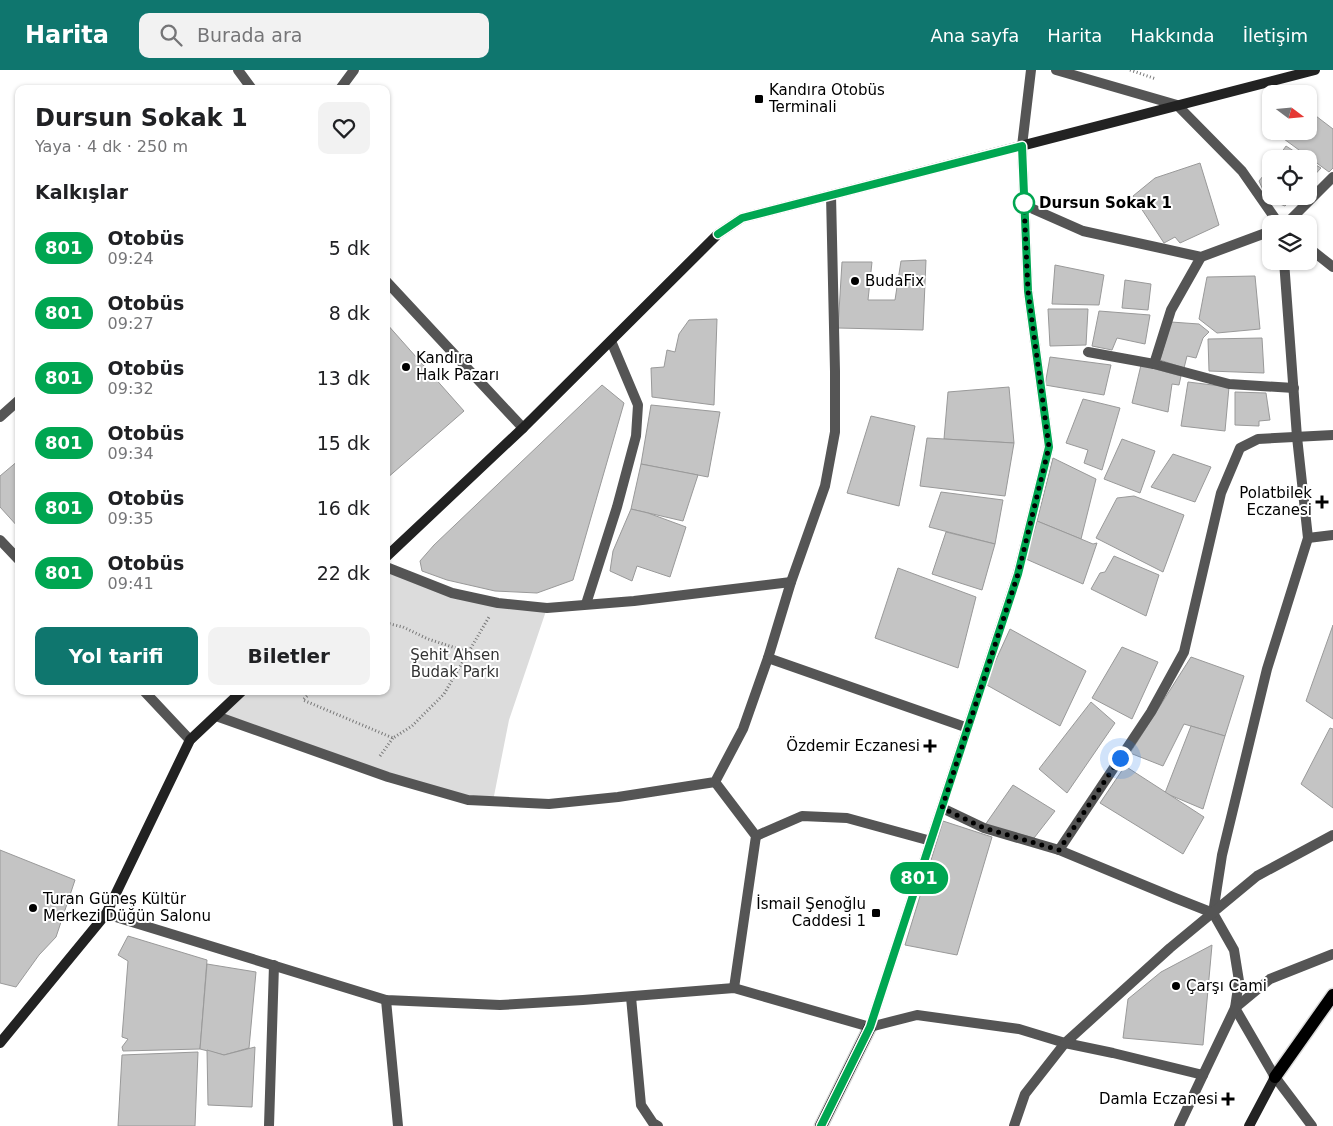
<!DOCTYPE html>
<html lang="tr">
<meta charset="utf-8">
<style>
body{margin:0;font-family:"DejaVu Sans",sans-serif;background:#f2f2f2;color:#202124;height:100vh;display:flex;flex-direction:column;font-size:19px;white-space:nowrap}
*{box-sizing:border-box;margin:0}
p{font-size:16px;color:#757577}
.icon{flex:none;width:28px;height:28px;fill:none;stroke:currentColor;stroke-width:2;stroke-linecap:round;stroke-linejoin:round}
.map{position:relative;flex:1;overflow:hidden}
.panel{position:absolute;left:15px;top:15px;width:375px;height:610px;display:flex;flex-direction:column;background:#fff;border-radius:10px;box-shadow:0 1px 4px #0004}
.panel>*{flex:none}
.badge{padding:0 10px;border-radius:16px;font-size:18px;line-height:32px}
.needle{width:32px;rotate:106deg}
.buttons{position:absolute;left:1262px;top:15px;display:grid;gap:10px}
.buttons a{display:grid;place-items:center;width:55px;height:55px;border-radius:10px;background:#fff;box-shadow:0 1px 4px #0004;font-size:25px}
.you{position:absolute;width:25px;height:25px;margin:-12px;border:4px solid #fff;border-radius:50%;background:#1a73e8;box-shadow:0 0 0 8px #1a73e833}
.map>.badge{position:absolute;translate:-50% -50%;box-shadow:0 0 0 2px #fff}
h2{padding:0 20px;font-size:19px;line-height:45px}
.round{display:grid;place-items:center;flex:none;width:52px;height:52px;border-radius:10px;background:#f2f2f2}
.summary{display:flex;align-items:center;justify-content:space-between;height:85px;padding:0 20px}
h1{font-size:24px;font-weight:800;line-height:38px}
.button{display:flex;gap:10px;margin-top:auto;padding:10px 20px}
.button a{flex:1;height:58px;border-radius:10px;background:#0f766e;color:#fff;font-size:20px;font-weight:800;line-height:58px;text-align:center}
.button a+a{background:#f2f2f2;color:#202124}
ul{padding:0;list-style:none}
li{display:flex;align-items:center;gap:15px;height:65px;padding:0 20px}
li div{flex:1}
li b{display:block;font-size:19px}
li em{font-style:normal}
li .badge{min-width:55px;font-weight:700;text-align:center}
header{display:flex;align-items:center;gap:30px;box-sizing:border-box;height:70px;padding:0 25px;background:#0f766e;color:#fff}
header strong{font-size:24px}
nav{display:flex;gap:28px;margin-inline-start:auto;font-size:18px}
.search{width:350px;height:45px;background:#f2f2f2;display:flex;align-items:center;gap:12px;box-sizing:border-box;padding:0 18px;border-radius:10px;color:#757577;font-size:19px}
.map>svg:first-child{display:block}
.green{fill:#dcdcdc}
.building{fill:#c4c4c4;stroke:#999}
.lines{fill:none;stroke-linecap:round;stroke-linejoin:round}
.primary-casing{stroke:#dbdbdb;stroke-width:15}
.path{stroke:#777;stroke-width:3;stroke-dasharray:1 2.5;stroke-linecap:butt}
.street{stroke:#555;stroke-width:10}
.secondary{stroke:#222;stroke-width:10}
.primary{stroke:#000;stroke-width:12}
.line-casing{stroke:#fff;stroke-width:11}
.line{stroke:#00a651;stroke-width:8}
.walk{stroke:#000;stroke-width:5;stroke-dasharray:0 9}
.poi-dot{fill:#000;stroke:#fff;stroke-width:2}
.stop-dot{fill:#fff;stroke:#00a651;stroke-width:2.5}
.labels{text-anchor:middle;stroke-width:4;stroke-linejoin:round;paint-order:stroke}
.poi-label{font-size:15px;fill:#000;stroke:#fff;text-anchor:start}
.stop-label{font-size:15px;font-weight:bold;fill:#000;stroke:#fff;text-anchor:start}
.park-label{font-size:15px;fill:#333;stroke:#fff}
</style>
<header>
<strong>Harita</strong>
<div class="search"><svg class="icon" aria-label="search" viewBox="0 0 24 24"><circle cx="10" cy="10" r="6"/><path d="M15 15l6 6"/></svg>Burada ara</div>
<nav><a>Ana sayfa</a><a>Harita</a><a>Hakkında</a><a>İletişim</a></nav>
</header>
<div class="map">
<svg width="1333" height="1056" viewBox="0 0 1333 1056">
<rect width="100%" height="100%" fill="#fff"/>
<polygon class="green" points="386,497 452,523 547,538 509,650 493,731 468,730 216,646 242,621 386,621"/>
<g class="building">
<polygon points="1312,43 1333,59 1333,98 1329,102 1284,69 1293,61 1309,61 1309,47"/>
<polygon points="1286,76 1306,89 1277,89"/>
<polygon points="1309,91 1321,98 1309,111"/>
<polygon points="1200,93 1219,155 1180,173 1175,167 1164,173 1133,126 1155,108"/>
<polygon points="1271,96 1271,126 1295,126 1285,136 1267,129 1259,111"/>
<polygon points="926,190 923,260 838,258 842,192 872,192 868,230 895,230 901,191"/>
<polygon points="1055,195 1104,205 1099,235 1052,234"/>
<polygon points="1255,206 1260,259 1217,263 1199,249 1207,207"/>
<polygon points="1125,210 1151,214 1148,240 1122,238"/>
<polygon points="1048,239 1088,239 1086,275 1050,276"/>
<polygon points="1099,241 1150,245 1145,274 1117,268 1112,280 1092,276"/>
<polygon points="717,249 714,335 652,327 651,298 664,297 667,280 675,282 679,264 689,250"/>
<polygon points="1171,252 1199,254 1209,262 1203,268 1196,288 1187,286 1184,298 1160,290"/>
<polygon points="386,253 464,341 386,409"/>
<polygon points="1262,268 1264,303 1209,301 1208,269"/>
<polygon points="1050,287 1111,295 1104,325 1045,315"/>
<polygon points="1141,295 1181,306 1179,315 1172,314 1168,342 1132,333"/>
<polygon points="1188,312 1229,317 1225,361 1181,356"/>
<polygon points="602,315 624,333 573,510 537,523 495,521 447,510 422,501 420,491 434,475"/>
<polygon points="1009,317 1014,373 944,369 948,322"/>
<polygon points="1235,322 1266,323 1270,350 1259,351 1259,356 1235,355"/>
<polygon points="1083,329 1120,338 1102,400 1084,393 1088,380 1066,373"/>
<polygon points="651,335 720,342 708,407 641,394"/>
<polygon points="871,346 915,356 899,436 847,423"/>
<polygon points="927,368 1014,373 1005,426 920,416"/>
<polygon points="1122,369 1155,381 1140,423 1104,409"/>
<polygon points="1173,384 1211,397 1195,432 1151,417"/>
<polygon points="1053,388 1096,409 1081,469 1037,451"/>
<polygon points="19,390 19,458 0,437 0,406"/>
<polygon points="641,394 698,405 683,451 631,439"/>
<polygon points="941,422 1003,430 995,474 929,457"/>
<polygon points="1134,426 1184,445 1163,502 1096,468 1117,428"/>
<polygon points="631,439 648,443 686,457 670,507 637,496 632,511 610,501 613,481"/>
<polygon points="1037,451 1081,469 1093,474 1097,473 1083,514 1026,489"/>
<polygon points="946,462 995,474 982,520 932,504"/>
<polygon points="1114,486 1159,505 1146,546 1091,519 1100,503 1105,502"/>
<polygon points="898,498 976,527 958,598 875,568"/>
<polygon points="1333,555 1333,649 1306,631"/>
<polygon points="1010,559 1086,601 1060,656 985,614"/>
<polygon points="1122,577 1158,592 1132,649 1092,628"/>
<polygon points="1191,587 1244,606 1225,666 1184,654 1163,696 1130,683"/>
<polygon points="1091,632 1115,653 1067,723 1039,699"/>
<polygon points="1191,656 1225,666 1203,739 1165,723"/>
<polygon points="1330,658 1333,659 1333,738 1301,714"/>
<polygon points="1125,696 1204,747 1183,784 1100,733"/>
<polygon points="1013,715 1055,741 1034,768 985,755"/>
<polygon points="943,751 992,767 957,885 905,875"/>
<polygon points="0,780 75,810 56,867 39,885 16,917 0,913"/>
<polygon points="128,866 207,890 200,979 123,981 122,977 128,969 122,967 128,891 118,885"/>
<polygon points="1212,875 1203,975 1123,968 1128,929 1161,902"/>
<polygon points="207,894 256,902 249,978 224,985 200,979"/>
<polygon points="255,977 252,1037 208,1035 207,980 224,985"/>
<polygon points="198,982 195,1056 118,1056 122,985"/>
</g>
<g class="lines">
<defs>
<g id="primary">
<polyline points="1275,1007 1333,925"/>
<polyline points="821,1056 870,957"/>
</g>
</defs>
<use href="#primary" class="primary-casing"/>
<g class="path">
<polyline points="1130,0 1156,9"/>
<polyline points="386,553 403,557 428,569 468,582"/>
<polyline points="312,621 303,630 393,668 412,656 444,624 489,547"/>
<polyline points="380,686 393,668"/>
</g>
<g class="street">
<polyline points="238,0 252,19"/>
<polyline points="1056,0 1177,35 1242,101 1279,154"/>
<polyline points="340,19 354,0"/>
<polyline points="1024,135 1083,161 1201,187 1271,161"/>
<polyline points="1286,154 1333,107"/>
<polyline points="1309,178 1333,197"/>
<polyline points="1284,191 1297,367 1308,468 1267,599 1222,785 1213,843 1234,880 1239,911 1235,938 1275,1007 1312,1056"/>
<polyline points="386,211 523,358"/>
<polyline points="1088,282 1154,294 1229,314 1294,318"/>
<polyline points="1154,294 1171,240 1201,187"/>
<polyline points="0,347 19,330"/>
<polyline points="1308,468 1333,465"/>
<polyline points="0,470 19,490"/>
<polyline points="386,497 452,523 498,533 547,538 634,531 791,512"/>
<polyline points="586,534 617,437 636,366 638,335 611,271"/>
<polyline points="768,588 968,658"/>
<polyline points="144,621 190,670"/>
<polyline points="216,646 388,707 468,730 549,734 618,727 715,712 743,659 768,588 791,512 825,416 835,362 835,301 831,125"/>
<polyline points="715,712 756,766 734,918"/>
<polyline points="942,738 984,758 1059,780"/>
<polyline points="756,766 802,746 847,748 931,771"/>
<polyline points="1213,843 1175,828 1059,780 1151,642 1184,582 1221,423 1240,378 1258,369 1333,365"/>
<polyline points="106,844 386,930 500,935 583,930 734,918 870,957 917,945 1019,959 1065,973 1113,983 1203,1005 1235,938 1270,909 1333,884"/>
<polyline points="631,927 641,1035 653,1053 658,1056"/>
<polyline points="386,930 398,1056"/>
<polyline points="870,957 1018,503 1049,377 1028,221 1022,76 1031,0"/>
<polyline points="269,1056 274,895"/>
<polyline points="1014,1056 1025,1024 1065,973 1170,878 1257,806 1333,765"/>
<polyline points="1179,1056 1203,1005"/>
</g>
<g class="secondary">
<polyline points="386,487 523,358 718,164 742,148 1315,0"/>
<polyline points="0,973 106,844 190,670 242,621"/>
<polyline points="1249,1056 1275,1007"/>
</g>
<use href="#primary" class="primary"/>
</g>
<g class="lines">
<defs>
<polyline id="line" points="718,164 742,148 1022,76 1028,221 1049,377 1018,504 870,957 821,1056"/>
</defs>
<use href="#line" class="line-casing"/>
<use href="#line" class="line"/>
<polyline class="walk" points="1024,133 1028,221 1049,377 1018,504 942,738 984,758 1059,780 1120,688"/>
</g>
<g class="poi-dot">
<rect x="754" y="24" width="10" height="10" rx="2.5"/>
<circle cx="855" cy="211" r="5"/>
<circle cx="406" cy="297" r="5"/>
<path d="M1319.5 424.5h5v5h5v5h-5v5h-5v-5h-5v-5h5z"/>
<path d="M927.5 668.5h5v5h5v5h-5v5h-5v-5h-5v-5h5z"/>
<circle cx="33" cy="838" r="5"/>
<rect x="871" y="838" width="10" height="10" rx="2.5"/>
<circle cx="1176" cy="916" r="5"/>
<path d="M1225.5 1021.5h5v5h5v5h-5v5h-5v-5h-5v-5h5z"/>
</g>
<circle class="stop-dot" cx="1024" cy="133" r="10"/>
<g class="labels">
<g class="poi-label">
<text x="769" y="25">Kandıra Otobüs<tspan x="769" dy="17">Terminali</tspan></text>
<text x="865" y="216">BudaFix</text>
<text x="416" y="293">Kandıra<tspan x="416" dy="17">Halk Pazarı</tspan></text>
<text x="1312" y="428" text-anchor="end">Polatbilek<tspan x="1312" dy="17">Eczanesi</tspan></text>
<text x="920" y="681" text-anchor="end">Özdemir Eczanesi</text>
<text x="43" y="834">Turan Güneş Kültür<tspan x="43" dy="17">Merkezi Düğün Salonu</tspan></text>
<text x="866" y="839" text-anchor="end">İsmail Şenoğlu<tspan x="866" dy="17">Caddesi 1</tspan></text>
<text x="1186" y="921">Çarşı Cami</text>
<text x="1218" y="1034" text-anchor="end">Damla Eczanesi</text>
</g>
<g class="stop-label">
<text x="1039" y="138">Dursun Sokak 1</text>
</g>
<g class="park-label">
<text x="455" y="590">Şehit Ahsen<tspan x="455" dy="17">Budak Parkı</tspan></text>
</g>
</g>
</svg>
<div class="buttons">
<a><svg class="needle" viewBox="-14 -14 28 28"><path d="M0-13l5 13h-10z" fill="#e53935"/><path d="M0 13l5-13h-10z" fill="#757577"/></svg></a>
<a><svg class="icon" aria-label="locate" viewBox="0 0 24 24"><circle cx="12" cy="12" r="6"/><path d="M12 2v4M12 18v4M2 12h4M18 12h4"/></svg></a>
<a><svg class="icon" aria-label="layers" viewBox="0 0 24 24"><path d="M12 4l9 5-9 5-9-5zM3 14l9 5 9-5"/></svg></a>
</div>
<div class="you" style="left:1120px;top:688px"></div>
<b class="badge" style="left:919px;top:808px;background:#00a651;color:#fff">801</b>
<section class="panel">
<div class="summary"><div><h1>Dursun Sokak 1</h1><p>Yaya · 4 dk · 250 m</p></div><a class="round"><svg class="icon" aria-label="heart" viewBox="0 0 24 24"><path d="M12 20l-8-8c-3-5 5-10 8-4 3-6 11-1 8 4z"/></svg></a></div>
<h2>Kalkışlar</h2>
<ul>
<li><span class="badge" style="background:#00a651;color:#fff">801</span><div><b>Otobüs</b><p>09:24</p></div><em>5 dk</em></li>
<li><span class="badge" style="background:#00a651;color:#fff">801</span><div><b>Otobüs</b><p>09:27</p></div><em>8 dk</em></li>
<li><span class="badge" style="background:#00a651;color:#fff">801</span><div><b>Otobüs</b><p>09:32</p></div><em>13 dk</em></li>
<li><span class="badge" style="background:#00a651;color:#fff">801</span><div><b>Otobüs</b><p>09:34</p></div><em>15 dk</em></li>
<li><span class="badge" style="background:#00a651;color:#fff">801</span><div><b>Otobüs</b><p>09:35</p></div><em>16 dk</em></li>
<li><span class="badge" style="background:#00a651;color:#fff">801</span><div><b>Otobüs</b><p>09:41</p></div><em>22 dk</em></li>
</ul>
<div class="button"><a>Yol tarifi</a><a>Biletler</a></div>
</section>
</div>
